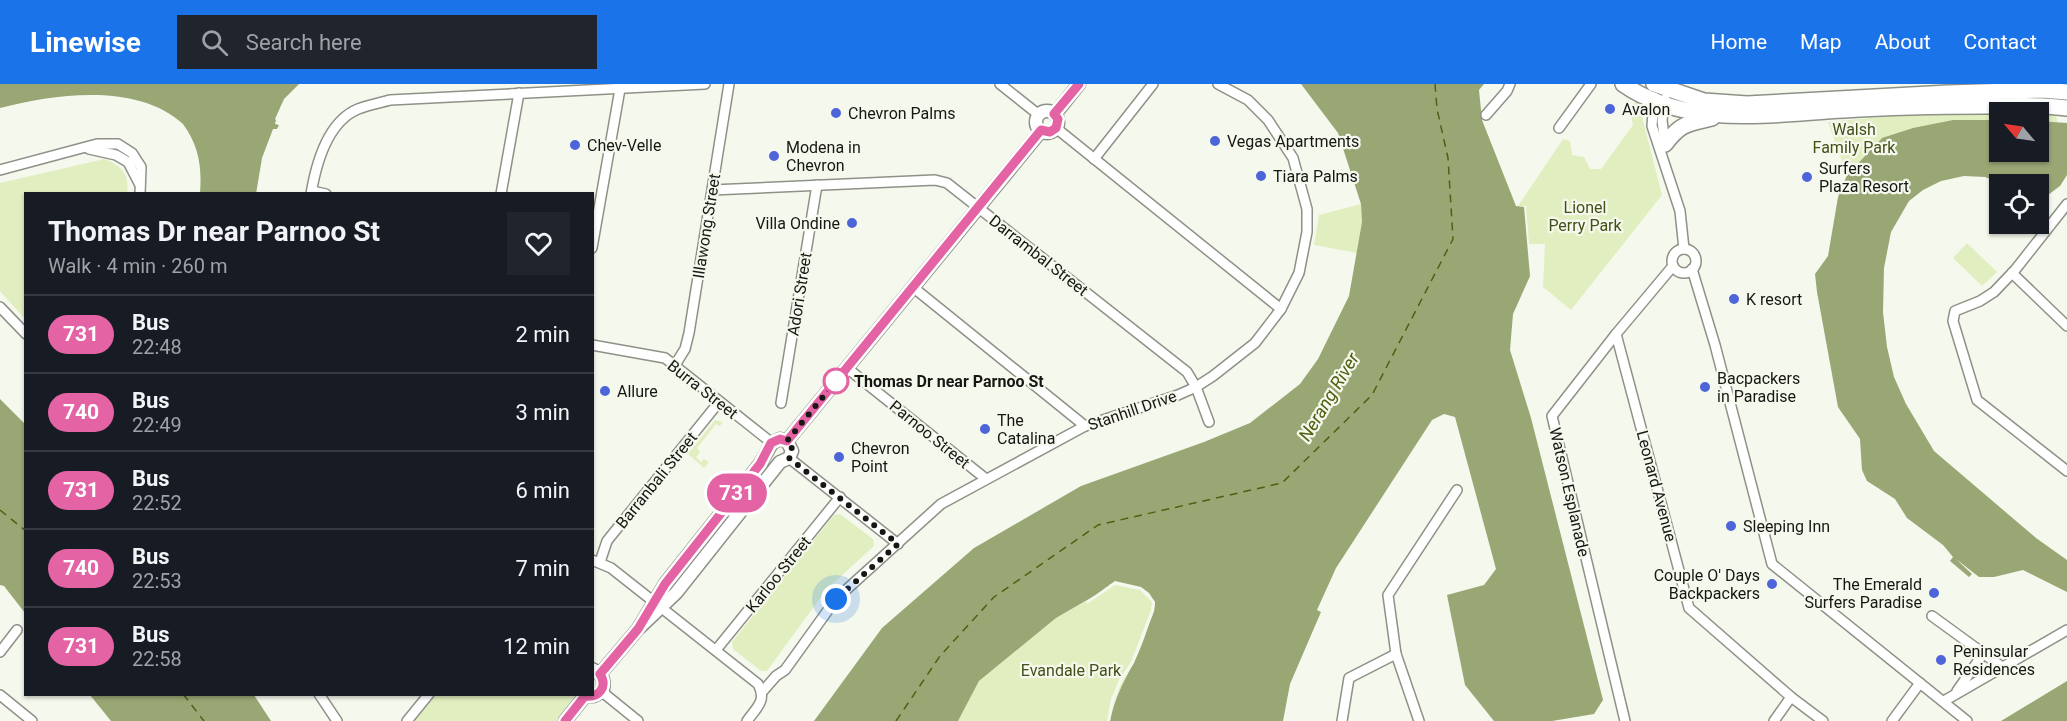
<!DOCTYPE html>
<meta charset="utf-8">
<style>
body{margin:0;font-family:Roboto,sans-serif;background:#20242c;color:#f1f3f6;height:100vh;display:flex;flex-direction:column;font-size:22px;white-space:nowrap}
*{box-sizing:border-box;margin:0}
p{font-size:20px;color:#9ea1a6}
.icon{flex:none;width:33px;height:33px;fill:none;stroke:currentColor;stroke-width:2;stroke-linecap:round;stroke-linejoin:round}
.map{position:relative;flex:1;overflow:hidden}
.sheet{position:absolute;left:24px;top:108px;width:570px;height:504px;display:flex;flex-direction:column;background:#171b24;border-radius:0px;box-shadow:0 2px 4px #0004}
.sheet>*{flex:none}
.badge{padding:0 12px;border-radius:20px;font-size:21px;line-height:39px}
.needle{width:39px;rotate:299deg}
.buttons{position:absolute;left:1989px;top:18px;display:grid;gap:12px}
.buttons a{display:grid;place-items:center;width:60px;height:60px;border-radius:0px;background:#171b24;box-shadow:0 2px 4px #0004;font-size:30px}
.you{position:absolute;width:30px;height:30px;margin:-15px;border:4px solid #fff;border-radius:50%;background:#1a73e8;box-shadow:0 0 0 9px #1a73e833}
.map>.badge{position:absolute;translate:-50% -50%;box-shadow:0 0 0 3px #fff}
.round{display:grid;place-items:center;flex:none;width:63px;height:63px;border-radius:0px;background:#20242c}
.head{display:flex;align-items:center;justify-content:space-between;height:102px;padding:0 24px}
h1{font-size:28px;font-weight:700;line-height:45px}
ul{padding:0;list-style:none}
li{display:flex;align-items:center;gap:18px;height:78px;padding:0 24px;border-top:2px solid #363941}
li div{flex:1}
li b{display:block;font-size:22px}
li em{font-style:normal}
li .badge{min-width:66px;font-weight:700;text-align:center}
header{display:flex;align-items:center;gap:36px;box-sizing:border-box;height:84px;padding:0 30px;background:#1a73e8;color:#fff}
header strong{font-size:28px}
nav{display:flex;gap:33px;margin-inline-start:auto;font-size:21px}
.search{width:420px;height:54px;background:#20242c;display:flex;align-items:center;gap:15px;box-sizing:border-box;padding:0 21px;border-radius:0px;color:#9ea1a6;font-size:22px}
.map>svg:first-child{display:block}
.green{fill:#e1efc0}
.water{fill:#99a775}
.pier{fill:#f5f8ed}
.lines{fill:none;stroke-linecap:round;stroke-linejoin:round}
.ferry{stroke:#506011;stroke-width:1.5;stroke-dasharray:8 6;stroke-linecap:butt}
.minor-casing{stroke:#8e9187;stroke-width:12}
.secondary-casing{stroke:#8e9187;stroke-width:15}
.trunk-casing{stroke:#8e9187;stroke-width:18}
.minor{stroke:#fff;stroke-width:9}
.secondary{stroke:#fff;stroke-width:12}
.trunk{stroke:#fff;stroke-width:15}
.line-casing{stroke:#fff;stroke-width:14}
.line{stroke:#e463a4;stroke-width:9}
.walk{stroke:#161714;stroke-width:6;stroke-dasharray:0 10.8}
.poi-dot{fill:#4e65da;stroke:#f5f8ed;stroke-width:2}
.stop-dot{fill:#fff;stroke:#e463a4;stroke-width:3}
.labels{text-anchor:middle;stroke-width:4.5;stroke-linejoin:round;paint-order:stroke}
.poi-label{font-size:16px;fill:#161714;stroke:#f5f8ed;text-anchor:start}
.park-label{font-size:16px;fill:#435018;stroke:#f5f8ed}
.street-label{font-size:16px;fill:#161714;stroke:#f5f8ed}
.stop-label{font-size:16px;font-weight:bold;fill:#161714;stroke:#f5f8ed;text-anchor:start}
.water-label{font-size:18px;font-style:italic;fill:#506011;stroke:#f5f8ed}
</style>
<header>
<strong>Linewise</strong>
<div class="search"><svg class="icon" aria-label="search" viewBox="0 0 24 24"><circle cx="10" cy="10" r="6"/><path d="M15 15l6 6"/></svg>Search here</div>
<nav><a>Home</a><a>Map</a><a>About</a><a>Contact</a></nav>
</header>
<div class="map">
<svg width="2067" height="637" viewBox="0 0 2067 637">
<rect width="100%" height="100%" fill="#f5f8ed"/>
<g class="green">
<polygon points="1638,17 1662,111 1571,226 1543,203 1545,160 1529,160 1526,122 1518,122 1563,55 1570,57 1572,71 1584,73 1590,85 1601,85 1633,41 1629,23"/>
<polygon points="1942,27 2056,28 2057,38 2039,37 2038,28 2000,28 1999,36 1953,36 1881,55 1847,91 1828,38"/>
<path d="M104,75C121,81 130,90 127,109L26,110L25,235L0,207V99Z"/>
<polygon points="1361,120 1362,138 1357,169 1314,161 1319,131"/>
<polygon points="1967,159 1997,188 1982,202 1953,174"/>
<polygon points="715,336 723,338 720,342 716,340 697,364 700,368 696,373 701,378 704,375 709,378 704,384 688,370"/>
<polygon points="840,430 873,455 874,462 826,506 767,587 761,587 733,565 732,558 834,431"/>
<polygon points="1110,500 1141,503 1155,518 1134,579 1114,616 1110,637 958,637 979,597 1056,534 1087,517"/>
<polygon points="436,611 436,610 575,611 556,637 414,637"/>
</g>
<g class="water">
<path d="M0,0H299L284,15L275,35L276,36L275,40L279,41L277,45H273L262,74L256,110L200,109C202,83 199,62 183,40C140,0 60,8 0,24Z"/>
<path d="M1301,0H1484L1479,6L1482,36L1516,122L1524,123L1530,192L1513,230L1510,266L1531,334L1603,616L1594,630L1552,637H1494L1465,601L1447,511L1484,501L1496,485L1455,333L1444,330L1432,336L1336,484L1317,526L1321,528L1290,600L1283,637H1110C1115,613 1122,601 1133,580C1142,564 1147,544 1154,527L1155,518L1141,504L1110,500L1108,504L1056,534L979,597L958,637H814L882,544L974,464L1081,402L1204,358L1250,339L1300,300L1318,275L1349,212L1362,138L1361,120L1338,49Z"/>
<polygon points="1953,36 1999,36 2000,68 2038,68 2039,37 2067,39 2067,91 2060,102 2040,117 2039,117 2038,100 2003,100 1985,93 1964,92 1941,97 1923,106 1909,117 1891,148 1884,184 1883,228 1887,263 1894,293 1906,320 1934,367 2036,454 2067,476 2067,508 2023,486 1994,493 1979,493 1956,475 1972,490 1969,493 1950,477 1953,473 1943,461 1907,434 1895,415 1867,397 1862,386 1860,355 1838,323 1817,208 1815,190 1828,172 1838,113 1847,91 1882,54 1913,44"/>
<polygon points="0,315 25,340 25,529 4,502 0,501"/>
<polygon points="2067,597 2067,637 2001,637"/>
<polygon points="90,611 254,611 271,637 111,637"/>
</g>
<polygon class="pier" points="1115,497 1141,503 1149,509 1155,518 1154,527 1134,579 1122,598 1114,616 1110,637 1107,637 1111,615 1119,596 1131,578 1151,526 1152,518 1140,506 1115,501 1087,520 1087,517"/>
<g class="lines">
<g class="ferry">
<polyline points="0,426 26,447"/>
<polyline points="183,610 204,637"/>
<polyline points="896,637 940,572 994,513 1098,441 1282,399 1372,311 1453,155 1448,74 1437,25 1435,0"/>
</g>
<defs>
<g id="minor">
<polyline points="1000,0 1039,31"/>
<polyline points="1218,0 1248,16 1268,36 1293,74 1307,125 1307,148 1299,189 1281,225"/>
<polyline points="1654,13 1652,42 1680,127 1684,165"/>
<polyline points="1486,31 1507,7 1510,0"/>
<polyline points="1559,44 1591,0"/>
<polyline points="1665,61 1662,36 1665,15"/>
<polyline points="89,65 116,71 128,78 140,101"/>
<polyline points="1094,75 1153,0"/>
<polyline points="0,86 97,60 118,60 132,69 141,83 140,110"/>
<polyline points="712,106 935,96 947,99 1187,288 1196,303 1209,338"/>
<polyline points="312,107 326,110"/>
<path d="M311,110C316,80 327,38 358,25C368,21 380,19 390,16L705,0"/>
<polyline points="501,110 519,9"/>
<polyline points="2067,120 2015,186 1994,208 1980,217 1955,227 1953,237 1977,316 2067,387"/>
<polyline points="592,164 620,5"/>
<circle cx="1684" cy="177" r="12"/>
<polyline points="1692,185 1715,261 1772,480 1967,637"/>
<polyline points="2012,189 2067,242"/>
<polyline points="914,204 1085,342"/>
<polyline points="0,223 26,250"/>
<polyline points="1616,250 1689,524 1791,613 1823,637"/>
<polyline points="592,261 665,274 772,359"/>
<polyline points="675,281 685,265 689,249 729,0"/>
<polyline points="847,284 986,395"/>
<polyline points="781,319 817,101"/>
<polyline points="789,374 898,460"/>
<path d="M592,476L611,484L758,600C767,617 757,623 747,637"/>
<polyline points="600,478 607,457 719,318"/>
<polyline points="1932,532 2002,583"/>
<polyline points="716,566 840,413"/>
<polyline points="0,568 17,546"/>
<polyline points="601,607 638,637"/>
<polyline points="1957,607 1983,570"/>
<polyline points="762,608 776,592 785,586 836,515 941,420 1085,342 1178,311 1196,303 1213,292 1255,259 1281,225 1056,44"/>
<polyline points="319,610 337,637"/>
<polyline points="0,611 32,637"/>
<polyline points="1944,617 2067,546"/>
<polyline points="407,637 429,610"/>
<polyline points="1342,637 1349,594 1396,570"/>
<polyline points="1419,637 1396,570 1388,511 1457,406"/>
<polyline points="1625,637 1552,332 1616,250 1673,182"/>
<polyline points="1774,637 1791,613"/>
<polyline points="1892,637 1920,599"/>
</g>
<g id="secondary">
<circle cx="1047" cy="38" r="11"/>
<polyline points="1055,30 1079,0"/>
<polyline points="787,357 1041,47"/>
<polyline points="600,590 638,545 676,509 780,378 789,374 792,367 787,357 780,355 772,359 760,380 665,500 638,545"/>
<path d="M583,610C591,614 598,612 603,605C605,595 601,589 592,585"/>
<polyline points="565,637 585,612"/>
</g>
<g id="trunk">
<path d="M1623,0C1688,45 1770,30 1844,26C1891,23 1938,22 1985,22C2012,22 2040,20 2067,24"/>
<polyline points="1654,0 1704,17 1747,20 1948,9 2043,6 2067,8"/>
<path d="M1665,60C1681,39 1687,40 1712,34"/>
</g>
</defs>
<use href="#minor" class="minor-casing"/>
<use href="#secondary" class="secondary-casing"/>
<use href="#trunk" class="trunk-casing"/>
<use href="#minor" class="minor"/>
<use href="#secondary" class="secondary"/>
<use href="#trunk" class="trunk"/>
</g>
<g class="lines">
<defs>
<path id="line" d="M565,637L585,612C599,614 608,603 600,590L638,545L665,500L760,380L771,359L780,355L787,357L1041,46L1050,48L1056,44L1058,35L1054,30L1079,0"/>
</defs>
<use href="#line" class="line-casing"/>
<use href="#line" class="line"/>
<polyline class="walk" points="836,297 787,357 792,363 789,374 898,460 836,515"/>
</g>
<g class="poi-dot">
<circle cx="1610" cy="25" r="6"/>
<circle cx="836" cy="29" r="6"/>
<circle cx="1215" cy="57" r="6"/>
<circle cx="575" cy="61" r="6"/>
<circle cx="774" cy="72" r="6"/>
<circle cx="1261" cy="92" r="6"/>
<circle cx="1807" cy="93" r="6"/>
<circle cx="852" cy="139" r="6"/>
<circle cx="1734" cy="215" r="6"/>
<circle cx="1705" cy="303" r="6"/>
<circle cx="605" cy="307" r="6"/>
<circle cx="985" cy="345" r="6"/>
<circle cx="839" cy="373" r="6"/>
<circle cx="1731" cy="442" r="6"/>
<circle cx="1772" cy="500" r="6"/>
<circle cx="1934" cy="509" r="6"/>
<circle cx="1941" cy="576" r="6"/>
</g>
<circle class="stop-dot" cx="836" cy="297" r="12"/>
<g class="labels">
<g class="poi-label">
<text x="1622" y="31">Avalon</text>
<text x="848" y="35">Chevron Palms</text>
<text x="1227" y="63">Vegas Apartments</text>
<text x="587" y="67">Chev-Velle</text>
<text x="786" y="69">Modena in<tspan x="786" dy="18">Chevron</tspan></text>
<text x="1819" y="90">Surfers<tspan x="1819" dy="18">Plaza Resort</tspan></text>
<text x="1273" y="98">Tiara Palms</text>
<text x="840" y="145" text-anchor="end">Villa Ondine</text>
<text x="1746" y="221">K resort</text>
<text x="1717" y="300">Bacpackers<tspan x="1717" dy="18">in Paradise</tspan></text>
<text x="617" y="313">Allure</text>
<text x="997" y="342">The<tspan x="997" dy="18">Catalina</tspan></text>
<text x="851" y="370">Chevron<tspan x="851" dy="18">Point</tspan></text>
<text x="1743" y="448">Sleeping Inn</text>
<text x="1760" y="497" text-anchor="end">Couple O' Days<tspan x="1760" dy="18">Backpackers</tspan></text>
<text x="1922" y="506" text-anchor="end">The Emerald<tspan x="1922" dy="18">Surfers Paradise</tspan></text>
<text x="1953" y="573">Peninsular<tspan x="1953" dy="18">Residences</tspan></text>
</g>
<g class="park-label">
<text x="1854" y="51">Walsh<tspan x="1854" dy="18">Family Park</tspan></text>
<text x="1585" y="129">Lionel<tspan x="1585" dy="18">Perry Park</tspan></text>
<text x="1071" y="592">Evandale Park</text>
</g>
<g class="street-label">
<text transform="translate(706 142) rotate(-81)" y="6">Illawong Street</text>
<text transform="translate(1039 171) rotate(38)" y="6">Darrambal Street</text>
<text transform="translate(799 210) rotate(-81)" y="6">Adori Street</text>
<text transform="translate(703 305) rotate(38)" y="6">Burra Street</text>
<text transform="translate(1132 326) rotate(-19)" y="6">Stanhill Drive</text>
<text transform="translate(930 350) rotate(39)" y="6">Parnoo Street</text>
<text transform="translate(656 396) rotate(-51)" y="6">Barranbali Street</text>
<text transform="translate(1657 402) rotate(75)" y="6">Leonard Avenue</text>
<text transform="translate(1570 408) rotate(77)" y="6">Watson Esplanade</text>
<text transform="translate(778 490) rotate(-51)" y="6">Karloo Street</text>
</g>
<g class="stop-label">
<text x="854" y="303">Thomas Dr near Parnoo St</text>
</g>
<g class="water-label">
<text transform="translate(1329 313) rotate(-59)" y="6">Nerang River</text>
</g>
</g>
</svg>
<div class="buttons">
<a><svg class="needle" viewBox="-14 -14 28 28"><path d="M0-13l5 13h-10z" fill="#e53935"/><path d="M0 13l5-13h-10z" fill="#9ea1a6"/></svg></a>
<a><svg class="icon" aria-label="locate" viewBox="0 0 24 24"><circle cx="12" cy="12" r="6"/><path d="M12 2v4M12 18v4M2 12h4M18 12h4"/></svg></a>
</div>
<div class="you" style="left:836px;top:515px"></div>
<b class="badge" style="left:737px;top:409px;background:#e463a4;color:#fff">731</b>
<section class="sheet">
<div class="head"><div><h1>Thomas Dr near Parnoo St</h1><p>Walk · 4 min · 260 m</p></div><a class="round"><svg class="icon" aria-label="heart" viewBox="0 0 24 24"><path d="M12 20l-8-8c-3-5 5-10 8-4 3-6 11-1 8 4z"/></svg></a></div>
<ul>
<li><span class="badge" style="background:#e463a4;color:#fff">731</span><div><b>Bus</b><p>22:48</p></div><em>2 min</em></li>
<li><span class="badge" style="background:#e463a4;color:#fff">740</span><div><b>Bus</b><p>22:49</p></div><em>3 min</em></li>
<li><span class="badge" style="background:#e463a4;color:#fff">731</span><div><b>Bus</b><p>22:52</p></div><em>6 min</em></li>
<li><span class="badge" style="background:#e463a4;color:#fff">740</span><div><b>Bus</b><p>22:53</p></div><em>7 min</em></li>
<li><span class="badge" style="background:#e463a4;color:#fff">731</span><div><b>Bus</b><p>22:58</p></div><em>12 min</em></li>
</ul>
</section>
</div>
